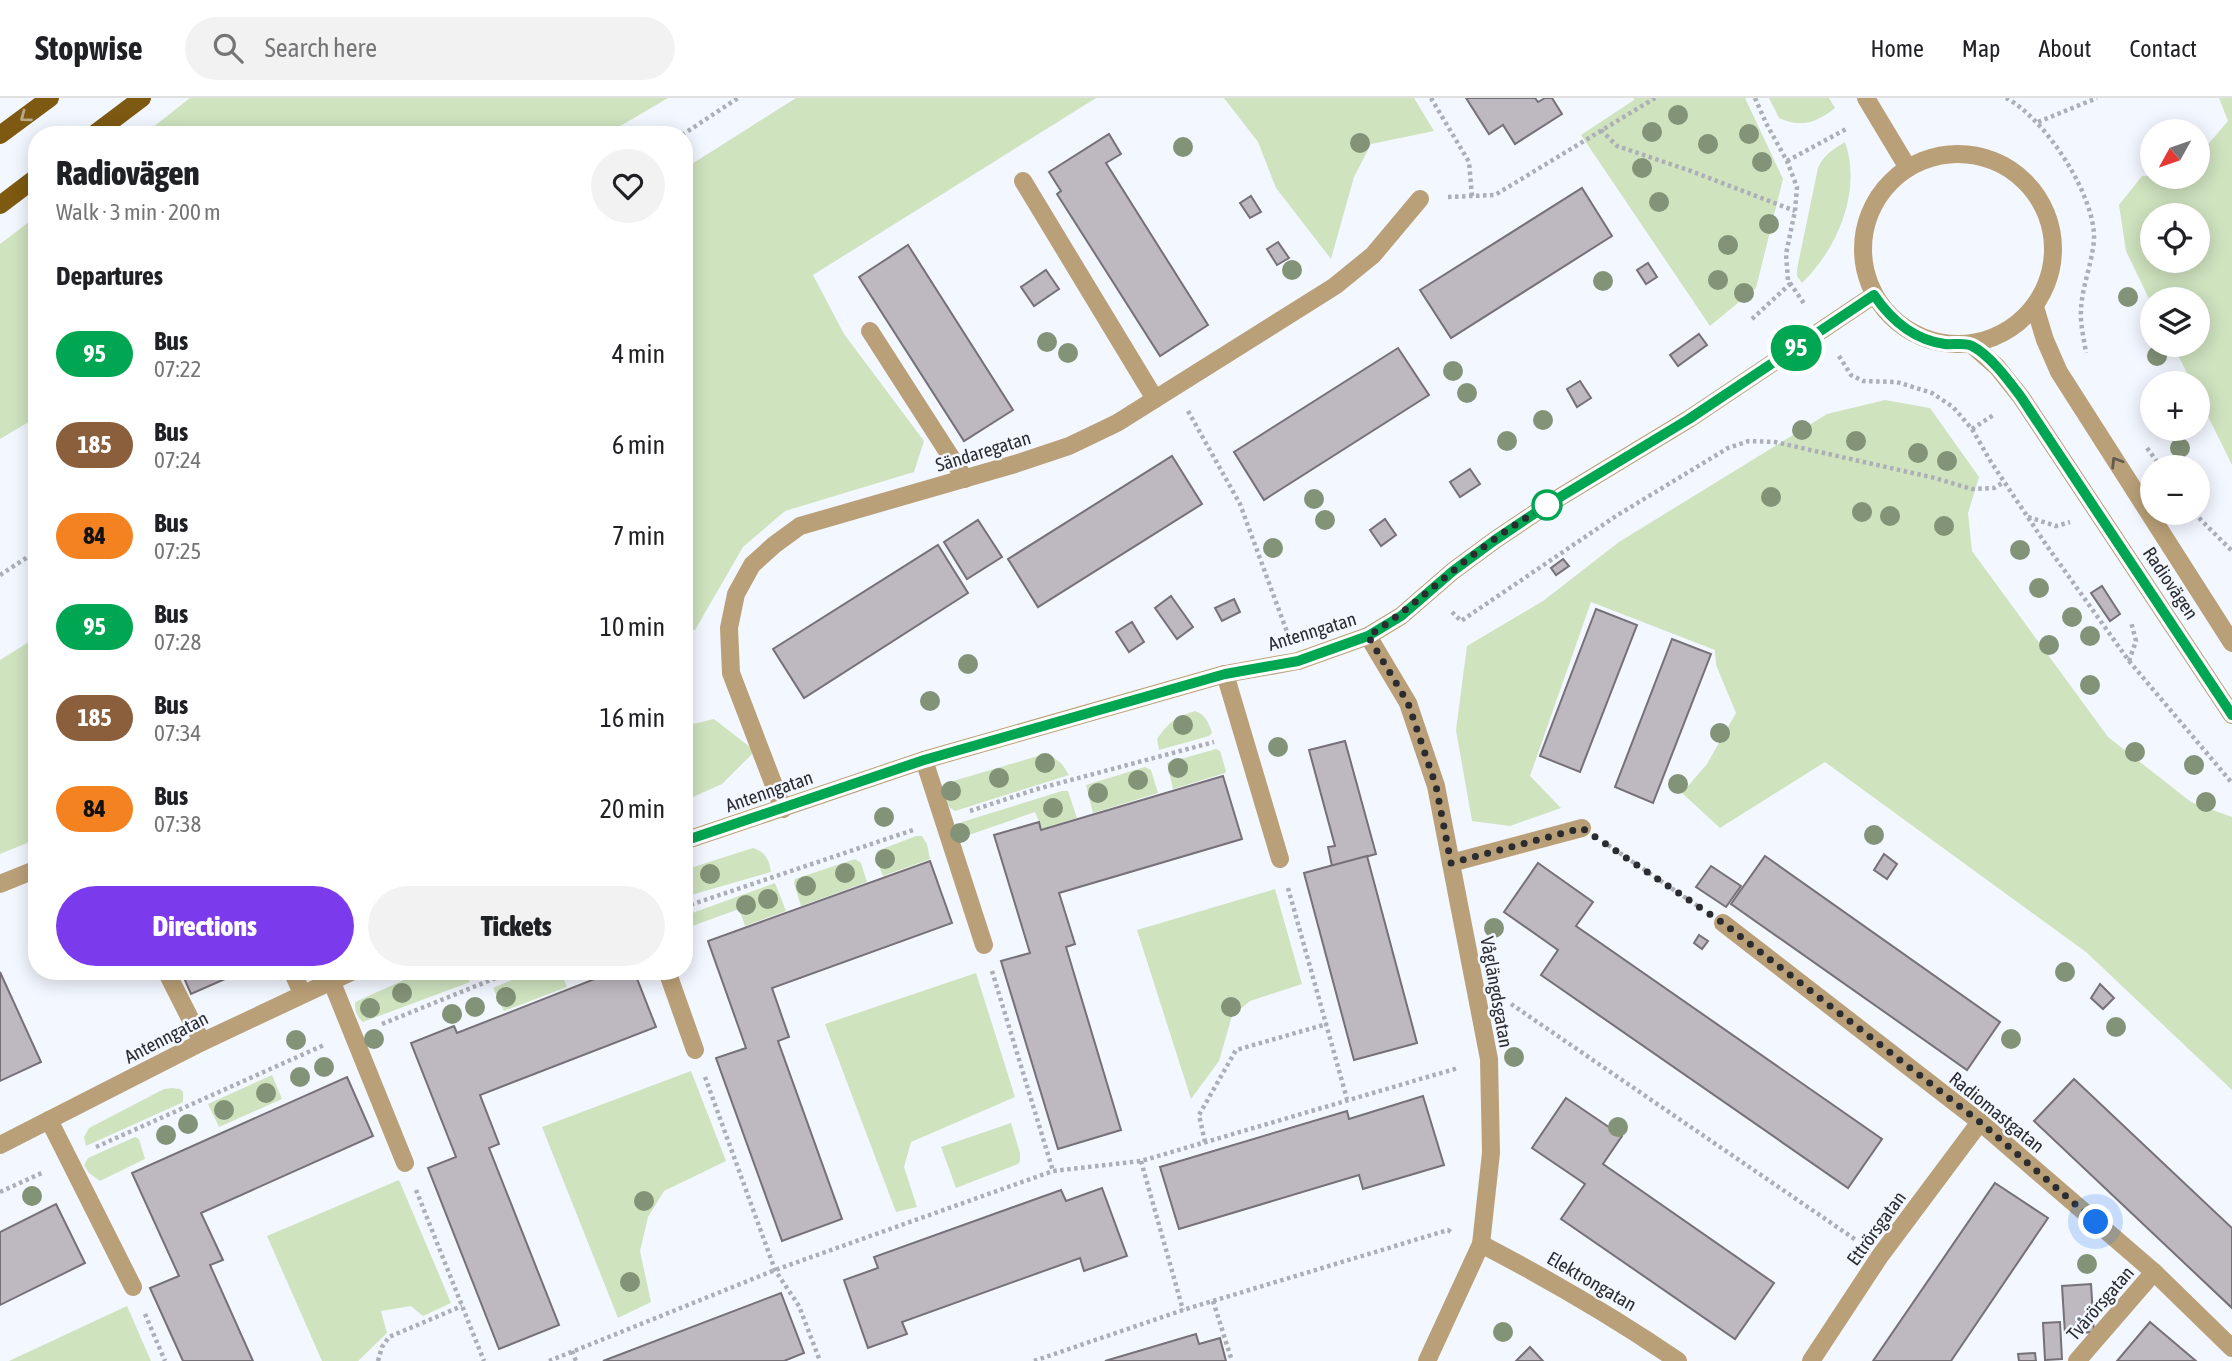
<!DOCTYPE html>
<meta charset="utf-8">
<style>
body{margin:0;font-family:"Asap Condensed",sans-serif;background:#f2f2f2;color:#202124;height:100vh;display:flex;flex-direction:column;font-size:26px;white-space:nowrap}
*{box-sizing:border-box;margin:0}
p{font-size:23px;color:#757577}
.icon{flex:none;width:38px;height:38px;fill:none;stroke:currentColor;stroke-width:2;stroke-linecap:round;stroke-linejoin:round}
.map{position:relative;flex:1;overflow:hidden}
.panel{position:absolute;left:28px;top:28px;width:665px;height:854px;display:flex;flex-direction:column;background:#fff;border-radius:28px;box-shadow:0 4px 18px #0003}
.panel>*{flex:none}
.badge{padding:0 14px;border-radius:23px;font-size:24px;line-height:46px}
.needle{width:46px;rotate:230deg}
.fabs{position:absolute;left:2140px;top:21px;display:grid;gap:14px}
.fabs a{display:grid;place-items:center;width:70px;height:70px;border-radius:50%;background:#fff;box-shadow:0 4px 18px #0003;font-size:35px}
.you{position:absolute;width:35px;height:35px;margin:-18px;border:5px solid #fff;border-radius:50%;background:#1a73e8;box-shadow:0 0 0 10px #1a73e833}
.map>.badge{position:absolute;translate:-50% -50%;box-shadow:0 0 0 4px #fff}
h2{padding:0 28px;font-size:26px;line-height:63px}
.round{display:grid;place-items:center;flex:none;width:74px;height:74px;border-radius:37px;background:#f2f2f2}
.summary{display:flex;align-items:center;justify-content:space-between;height:119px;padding:0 28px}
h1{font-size:33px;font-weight:800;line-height:52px}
.action{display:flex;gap:14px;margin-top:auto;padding:14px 28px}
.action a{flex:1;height:80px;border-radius:42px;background:#7c3aed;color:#fff;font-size:28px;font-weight:800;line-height:80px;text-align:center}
.action a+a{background:#f2f2f2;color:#202124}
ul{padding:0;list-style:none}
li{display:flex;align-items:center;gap:21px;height:91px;padding:0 28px}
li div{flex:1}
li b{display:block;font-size:26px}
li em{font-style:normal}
li .badge{min-width:77px;font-weight:700;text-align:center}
header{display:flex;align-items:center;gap:42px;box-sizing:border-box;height:98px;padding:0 35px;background:#fff;border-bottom:2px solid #e0e0e0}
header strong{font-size:33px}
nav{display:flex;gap:38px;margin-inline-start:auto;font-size:24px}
.search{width:490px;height:63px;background:#f2f2f2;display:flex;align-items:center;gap:18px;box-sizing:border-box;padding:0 24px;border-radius:38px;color:#757577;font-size:26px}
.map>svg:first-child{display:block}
.green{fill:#cfe3bf;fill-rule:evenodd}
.building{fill:#beb8c0;stroke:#767077;stroke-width:2}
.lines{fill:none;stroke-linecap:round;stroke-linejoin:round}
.path{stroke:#acafb6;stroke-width:4.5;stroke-dasharray:3.5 3.5;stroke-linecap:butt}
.minor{stroke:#baa078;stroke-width:18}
.major{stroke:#7d5911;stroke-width:18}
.tree{fill:#839377}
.oneway{stroke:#b8a888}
.oneway2{stroke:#645a4d}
.line-casing{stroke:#fff;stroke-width:16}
.line{stroke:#00a651;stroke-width:10}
.walk{stroke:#2a2c30;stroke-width:7;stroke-dasharray:0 12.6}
.stop-dot{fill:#fff;stroke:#00a651;stroke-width:3.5}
.labels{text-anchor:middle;stroke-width:5;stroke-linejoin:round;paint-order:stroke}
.street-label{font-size:19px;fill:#2a2c30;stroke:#f3f7ff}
</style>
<header>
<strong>Stopwise</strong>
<div class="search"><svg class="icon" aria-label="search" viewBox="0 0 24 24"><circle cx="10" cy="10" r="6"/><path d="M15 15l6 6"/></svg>Search here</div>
<nav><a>Home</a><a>Map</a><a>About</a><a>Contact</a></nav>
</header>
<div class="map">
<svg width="2232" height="1263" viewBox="0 0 2232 1263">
<rect width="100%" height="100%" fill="#f3f7ff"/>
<g class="green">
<polygon points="190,0 668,0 605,37 143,37"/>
<polygon points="796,0 1096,0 813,177 844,236 924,343 914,374 785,413 743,449 695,532 684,534 684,71"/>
<polygon points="1224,0 1414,0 1434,33 1371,46 1354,79 1331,161 1276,90 1258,44"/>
<polygon points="1634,0 1745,0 1783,81 1756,190 1710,228 1581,37 1634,2"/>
<path d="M1769,0H1829L1835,10C1816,25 1801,30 1779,20Z"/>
<path d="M2219,0H2232V367L2198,298V285H2192L2173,247H2198V201H2152V207L2126,153L2119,107L2142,78L2198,79V58L2228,23ZM2152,117H2198V163H2152Z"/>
<path d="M1845,44C1862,93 1838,150 1802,185L1797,178V171L1818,70C1823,57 1834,51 1845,44Z"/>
<polygon points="37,118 37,319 0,341 0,146"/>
<polygon points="1885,302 1930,310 1979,379 1968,415 1972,453 2108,639 2191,704 2232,719 2232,992 2086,854 1825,664 1720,730 1682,695 1707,666 1736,615 1716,567 1715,552 1591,504 1530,678 1561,710 1510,728 1472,723 1456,632 1467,548 1543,503 1619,444 1827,316"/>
<polygon points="37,539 37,741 0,756 0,562"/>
<path d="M1195,613C1205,616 1209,625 1212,635L1209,638L1159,652L1157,641C1170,623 1174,620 1195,613Z"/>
<polygon points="714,621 755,653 722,686 684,703 684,625 685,628"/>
<polygon points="1216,651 1220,653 1226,673 1225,675 1173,691 1167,665"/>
<polygon points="1048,655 1062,666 1069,677 955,713 949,709 943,695 950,684"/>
<polygon points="1145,669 1151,672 1158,695 1093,715 1086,687"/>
<polygon points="1062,693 1068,693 1077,720 1042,731 1035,714 963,739 956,736 955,731 962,724"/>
<polygon points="916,738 922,738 927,746 930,761 883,778 875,759 877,753"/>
<path d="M753,750C766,754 769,762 771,774L684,799V772Z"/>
<polygon points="855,761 861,765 867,784 801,808 794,785 795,781"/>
<polygon points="775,785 786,813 745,828 739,811 684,831 684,818"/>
<polygon points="1275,791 1302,886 1250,903 1232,918 1219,963 1191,1001 1137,832"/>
<path d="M424,873H463L470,884L363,924C356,918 355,913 355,904Z"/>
<polygon points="533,873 561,873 567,889 504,913 493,890"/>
<polygon points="976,875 1015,999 911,1044 904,1069 917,1109 896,1114 825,926"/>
<polygon points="691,973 726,1063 664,1093 648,1119 640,1153 651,1204 618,1220 542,1029"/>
<polygon points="272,977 282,1001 219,1029 208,1006"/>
<polygon points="172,990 180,991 183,994 183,1004 179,1006 86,1048 84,1039 89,1030 164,991"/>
<polygon points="1011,1025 1020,1055 1020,1063 1018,1066 956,1090 941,1049"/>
<polygon points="135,1039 139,1041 145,1061 100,1083 89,1075 84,1067 88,1060"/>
<polygon points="399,1082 451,1205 423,1218 411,1208 381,1213 387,1235 358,1263 322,1263 267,1138"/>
<polygon points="127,1208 151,1263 9,1263"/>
</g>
<g class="building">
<polygon points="1466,0 1535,0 1538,4 1545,0 1552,0 1562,16 1515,46 1503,27 1489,36"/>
<polygon points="1109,36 1121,56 1106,65 1208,227 1160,258 1057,96 1061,93 1049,74"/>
<polygon points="1582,90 1612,138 1451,240 1420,192"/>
<polygon points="1251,98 1261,114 1250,120 1240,105"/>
<polygon points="1278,144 1289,160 1277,167 1267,151"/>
<polygon points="908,147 1013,312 964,343 859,179"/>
<polygon points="1648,165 1657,179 1646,186 1637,172"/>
<polygon points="1046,172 1059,191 1034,208 1021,189"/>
<polygon points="1699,236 1707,247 1678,268 1670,257"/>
<polygon points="1398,250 1429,297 1264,402 1234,354"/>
<polygon points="1580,283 1591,300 1577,309 1567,291"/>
<polygon points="1172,358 1202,406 1038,509 1008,461"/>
<polygon points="1470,371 1480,386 1460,399 1450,384"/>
<polygon points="1385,421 1396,437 1381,448 1370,432"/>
<polygon points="978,422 1002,459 967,481 944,444"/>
<polygon points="938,447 968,495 804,600 773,551"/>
<polygon points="1563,461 1569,468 1556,477 1551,470"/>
<polygon points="2102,488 2120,516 2110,523 2091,495"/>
<polygon points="1171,498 1193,529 1177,541 1155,510"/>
<polygon points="1234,501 1240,514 1222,523 1215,510"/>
<polygon points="1596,511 1637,527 1580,674 1540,658"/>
<polygon points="1132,524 1144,544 1129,554 1116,534"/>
<polygon points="1672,541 1711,556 1653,705 1615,689"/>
<polygon points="1345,643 1376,756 1332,768 1328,749 1335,748 1309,652"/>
<polygon points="1223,678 1242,741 1059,795 1075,846 1066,849 1121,1032 1058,1051 1001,863 1030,855 994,737 1039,724 1041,732"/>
<polygon points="1884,756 1897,766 1887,781 1874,772"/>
<polygon points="1367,758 1417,945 1354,962 1304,775"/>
<polygon points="1765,758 2000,924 1967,972 1731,806"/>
<polygon points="930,763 952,825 772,890 789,939 778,943 842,1121 782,1143 716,960 746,950 708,843"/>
<polygon points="1538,765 1593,804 1576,828 1882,1041 1848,1090 1541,877 1558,852 1504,814"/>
<polygon points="1711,768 1741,788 1726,809 1696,789"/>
<polygon points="1699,837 1708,843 1702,851 1694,845"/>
<polygon points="181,873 221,873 225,881 191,896"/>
<polygon points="615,873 634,873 656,929 480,997 499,1046 489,1050 559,1227 499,1251 428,1070 456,1059 411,945 454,928 457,935"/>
<polygon points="0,874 41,964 0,983"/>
<polygon points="2100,886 2114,900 2103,911 2091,900"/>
<polygon points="347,979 373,1038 201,1115 223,1162 210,1167 253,1263 183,1263 150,1190 179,1178 132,1075"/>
<polygon points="2074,981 2232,1130 2232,1210 2034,1023"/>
<polygon points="1423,998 1444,1067 1363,1091 1359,1077 1179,1131 1160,1069 1347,1013 1349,1021"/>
<polygon points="1566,1000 1622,1038 1603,1066 1774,1185 1735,1241 1561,1121 1585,1086 1532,1050"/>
<polygon points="1995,1085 2048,1120 1951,1263 1873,1263"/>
<polygon points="1102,1090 1127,1158 1084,1173 1080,1160 902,1224 907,1236 868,1250 844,1182 878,1170 874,1159 1061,1092 1066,1103"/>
<polygon points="56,1106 85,1165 0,1207 0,1134"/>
<polygon points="2091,1186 2094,1234 2065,1236 2062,1188"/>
<polygon points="781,1195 804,1255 784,1263 603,1263"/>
<polygon points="2060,1224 2062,1261 2045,1262 2043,1225"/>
<polygon points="2150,1224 2196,1263 2117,1263"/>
<polygon points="1196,1236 1199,1246 1220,1240 1226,1263 1105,1263"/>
<polygon points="1530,1249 1543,1263 1516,1263"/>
<polygon points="2035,1255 2036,1263 2019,1263 2018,1256"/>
</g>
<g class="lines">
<g class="path">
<polyline points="1431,0 1469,64 1472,98"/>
<polyline points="1755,0 1766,25 1787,63 1797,89 1795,113 1786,156 1788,182 1805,207"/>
<path d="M2006,0C2045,20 2096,98 2094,142C2092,166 2082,188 2081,212C2080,225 2084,241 2086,255"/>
<polyline points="2038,24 2097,0"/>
<polyline points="1601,32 1617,48 1691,73 1795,113"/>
<polyline points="682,37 738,0"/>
<polyline points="1787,63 1848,30"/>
<polyline points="1448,99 1495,97 1655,0"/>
<polyline points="1752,221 1791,185"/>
<polyline points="1839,258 1851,277 1863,283 1897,284 1932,295 1953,309 1972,331 1991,364 2047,448 2129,563 2232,685"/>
<polyline points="1188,313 1240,406 1287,534"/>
<polyline points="1972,331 1995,316"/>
<polyline points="2147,350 2161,369"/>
<polyline points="2194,415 2232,453"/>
<polyline points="2028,419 2056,428 2070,424"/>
<polyline points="0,477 37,453"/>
<polyline points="1452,514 1461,523 1616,418 1728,350 1749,343 1775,344 1935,380 1972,391 1994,390 2004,384"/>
<polyline points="2129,563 2136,543 2131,524"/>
<polyline points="970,713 1037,691 1214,644"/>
<polyline points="1608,747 1699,809"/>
<polyline points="1288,790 1347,1001"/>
<polyline points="684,809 916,731"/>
<polyline points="992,873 1053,1073"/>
<polyline points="1511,906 1856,1142"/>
<polyline points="382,926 513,873"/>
<polyline points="705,979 775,1172 799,1208 820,1263"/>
<polyline points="1205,1044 1199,1017 1236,952 1327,926"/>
<polyline points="96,1049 324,947"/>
<polyline points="1141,1063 1183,1212"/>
<polyline points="416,1092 484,1263"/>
<polyline points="0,1094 44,1074"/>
<polyline points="1213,1203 1232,1263"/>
<polyline points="145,1216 165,1263"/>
<polyline points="572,1253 576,1263"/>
<polyline points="378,1263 382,1249 389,1239 462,1208"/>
<polyline points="549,1263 775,1172 1053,1073 1141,1063 1458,970"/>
<polyline points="1034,1263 1183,1212 1448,1132 1451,1134"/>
</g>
<g class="minor">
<polyline points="1866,0 1908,70"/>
<circle cx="1958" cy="151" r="95"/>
<polyline points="1023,83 1155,301"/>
<polyline points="2035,209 2045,242 2059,274 2232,545"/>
<polyline points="870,233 965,381"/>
<polyline points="1971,246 1997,269 2021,299 2232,617"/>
<polyline points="1368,538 1408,605 1436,688 1489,961 1491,1055 1481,1146 1427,1263"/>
<polyline points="1225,576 1280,761"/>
<polyline points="924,662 984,847"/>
<polyline points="783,711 731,575 729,530 736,496 752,467 774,447 800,428 1015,366 1069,348 1117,325 1335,188 1373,157 1420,101"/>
<polyline points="684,743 924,662 1225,576 1298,563 1368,538 1401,518 1453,473 1495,442 1547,407 1689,321 1874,197"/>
<polyline points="1451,765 1582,730"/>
<polyline points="0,786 37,771"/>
<polyline points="1723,825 1980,1024 2154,1174 2232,1250"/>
<polyline points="166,873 202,944"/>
<polyline points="292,873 302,895"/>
<polyline points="667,873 695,952"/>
<polyline points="331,882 405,1065"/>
<polyline points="49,1022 133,1189"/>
<polyline points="0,1047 202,944 353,873"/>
<path d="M1481,1146C1550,1182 1614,1219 1678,1263"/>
<polyline points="1811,1263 1880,1158 1980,1024"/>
<polyline points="2077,1263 2154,1174"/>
</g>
<g class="major">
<polyline points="0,37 50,0"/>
<polyline points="93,37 142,0"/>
<polyline points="0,107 37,79"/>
</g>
</g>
<g class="tree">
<circle cx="1678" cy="17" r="10"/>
<circle cx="1652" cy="34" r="10"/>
<circle cx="1749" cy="36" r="10"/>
<circle cx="1360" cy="45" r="10"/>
<circle cx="1708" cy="46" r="10"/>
<circle cx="1183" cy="49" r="10"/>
<circle cx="1762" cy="64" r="10"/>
<circle cx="1642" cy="70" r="10"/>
<circle cx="1659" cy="104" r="10"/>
<circle cx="1769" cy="126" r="10"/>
<circle cx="1728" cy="147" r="10"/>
<circle cx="1292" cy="172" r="10"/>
<circle cx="1718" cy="182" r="10"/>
<circle cx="1603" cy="183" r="10"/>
<circle cx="1744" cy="195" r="10"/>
<circle cx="2128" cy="199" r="10"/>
<circle cx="1047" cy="244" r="10"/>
<circle cx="1068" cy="255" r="10"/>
<circle cx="2157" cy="258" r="10"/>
<circle cx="1453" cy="273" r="10"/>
<circle cx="1467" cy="295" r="10"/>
<circle cx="1543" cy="322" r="10"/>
<circle cx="1802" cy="332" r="10"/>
<circle cx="1507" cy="343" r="10"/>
<circle cx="1856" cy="343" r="10"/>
<circle cx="2180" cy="350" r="10"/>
<circle cx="1918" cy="355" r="10"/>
<circle cx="1947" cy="363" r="10"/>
<circle cx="1771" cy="399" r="10"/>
<circle cx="1314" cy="401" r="10"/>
<circle cx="1862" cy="414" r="10"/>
<circle cx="1890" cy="418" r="10"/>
<circle cx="1325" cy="422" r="10"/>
<circle cx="1944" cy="428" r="10"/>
<circle cx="1273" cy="450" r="10"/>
<circle cx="2020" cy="452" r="10"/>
<circle cx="2039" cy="490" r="10"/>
<circle cx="2072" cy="519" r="10"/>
<circle cx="2090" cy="538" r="10"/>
<circle cx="2049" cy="547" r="10"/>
<circle cx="968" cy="566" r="10"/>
<circle cx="2090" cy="587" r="10"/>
<circle cx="930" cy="603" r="10"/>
<circle cx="1183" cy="627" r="10"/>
<circle cx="1720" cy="635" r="10"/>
<circle cx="1278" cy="649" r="10"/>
<circle cx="2135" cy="654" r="10"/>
<circle cx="1045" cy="665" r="10"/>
<circle cx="2194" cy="667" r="10"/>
<circle cx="1178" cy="670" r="10"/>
<circle cx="999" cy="680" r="10"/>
<circle cx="1138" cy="682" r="10"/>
<circle cx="1678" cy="686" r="10"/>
<circle cx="951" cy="693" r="10"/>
<circle cx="1098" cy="695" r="10"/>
<circle cx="2206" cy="704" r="10"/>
<circle cx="1053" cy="710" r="10"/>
<circle cx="884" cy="719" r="10"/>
<circle cx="960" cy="735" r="10"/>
<circle cx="1874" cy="737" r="10"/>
<circle cx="885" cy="761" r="10"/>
<circle cx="845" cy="775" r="10"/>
<circle cx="710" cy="776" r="10"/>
<circle cx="806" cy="788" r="10"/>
<circle cx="768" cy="801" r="10"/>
<circle cx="746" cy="807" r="10"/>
<circle cx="1494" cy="830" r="10"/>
<circle cx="2065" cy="874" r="10"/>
<circle cx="402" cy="895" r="10"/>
<circle cx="506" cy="899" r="10"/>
<circle cx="475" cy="909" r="10"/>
<circle cx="1231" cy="909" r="10"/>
<circle cx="370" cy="910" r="10"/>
<circle cx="452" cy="916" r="10"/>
<circle cx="2116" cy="929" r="10"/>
<circle cx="374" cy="941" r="10"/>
<circle cx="2011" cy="941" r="10"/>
<circle cx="296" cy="942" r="10"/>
<circle cx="1514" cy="959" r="10"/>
<circle cx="324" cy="969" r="10"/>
<circle cx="300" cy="979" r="10"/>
<circle cx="266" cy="995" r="10"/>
<circle cx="224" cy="1012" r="10"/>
<circle cx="188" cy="1026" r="10"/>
<circle cx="1618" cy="1029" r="10"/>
<circle cx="166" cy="1037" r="10"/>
<circle cx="32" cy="1098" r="10"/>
<circle cx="644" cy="1103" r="10"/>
<circle cx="2087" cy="1166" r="10"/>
<circle cx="630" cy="1184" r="10"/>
<circle cx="1503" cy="1234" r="10"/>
</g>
<defs><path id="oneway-chevron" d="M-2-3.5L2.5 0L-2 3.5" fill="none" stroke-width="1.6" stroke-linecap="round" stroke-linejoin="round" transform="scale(1.75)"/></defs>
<use class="oneway" href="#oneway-chevron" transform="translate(25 19) rotate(143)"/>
<use class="oneway2" href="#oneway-chevron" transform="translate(2116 364) rotate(-122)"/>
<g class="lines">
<defs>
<path id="line" d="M684,743L924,662L1225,576L1298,563L1368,538L1401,518L1453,473L1495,442L1547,407L1689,321L1874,197C1891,222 1914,242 1945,246C1953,247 1965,244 1972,248C1990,257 2009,283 2021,299L2232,617"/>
</defs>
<use href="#line" class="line-casing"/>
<use href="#line" class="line"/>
<path class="walk" d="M1547,407C1515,426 1483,448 1454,472C1425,496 1400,518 1368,538L1408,605L1436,688L1451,765L1582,730L1723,825L1980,1024L2096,1124"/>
</g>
<circle class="stop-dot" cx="1547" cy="407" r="14"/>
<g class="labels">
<g class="street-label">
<text transform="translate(983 353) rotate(-17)" y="7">Sändaregatan</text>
<text transform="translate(2171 485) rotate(56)" y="7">Radiovägen</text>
<text transform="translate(1312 533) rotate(-17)" y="7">Antenngatan</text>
<text transform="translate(769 693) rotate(-19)" y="7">Antenngatan</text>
<text transform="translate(1497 894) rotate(80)" y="7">Våglängdsgatan</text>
<text transform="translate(166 939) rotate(-27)" y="7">Antenngatan</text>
<text transform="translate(1997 1014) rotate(39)" y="7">Radiomastgatan</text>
<text transform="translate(1876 1130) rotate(-54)" y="7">Ettrörsgatan</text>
<text transform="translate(1592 1183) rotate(30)" y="7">Elektrongatan</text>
<text transform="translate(2100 1205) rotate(-49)" y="7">Tvårörsgatan</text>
</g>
</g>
</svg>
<div class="fabs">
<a><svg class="needle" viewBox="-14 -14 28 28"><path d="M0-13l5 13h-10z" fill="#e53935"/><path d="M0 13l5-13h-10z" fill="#757577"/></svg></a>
<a><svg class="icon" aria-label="locate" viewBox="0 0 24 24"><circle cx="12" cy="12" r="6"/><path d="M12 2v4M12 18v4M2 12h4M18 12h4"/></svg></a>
<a><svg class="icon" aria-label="layers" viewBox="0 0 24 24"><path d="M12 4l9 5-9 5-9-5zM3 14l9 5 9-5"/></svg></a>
<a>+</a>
<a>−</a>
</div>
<div class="you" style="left:2096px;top:1124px"></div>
<b class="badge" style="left:1796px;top:250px;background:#00a651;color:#fff">95</b>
<section class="panel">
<div class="summary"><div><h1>Radiovägen</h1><p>Walk · 3 min · 200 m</p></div><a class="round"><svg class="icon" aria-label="heart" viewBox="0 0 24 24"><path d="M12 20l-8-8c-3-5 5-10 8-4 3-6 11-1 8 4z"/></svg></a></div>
<h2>Departures</h2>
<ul>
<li><span class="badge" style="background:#00a651;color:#fff">95</span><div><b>Bus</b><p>07:22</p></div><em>4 min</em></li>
<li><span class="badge" style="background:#8b5e3c;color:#fff">185</span><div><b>Bus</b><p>07:24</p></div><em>6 min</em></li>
<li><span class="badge" style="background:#f58220;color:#111">84</span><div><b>Bus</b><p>07:25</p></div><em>7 min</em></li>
<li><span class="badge" style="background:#00a651;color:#fff">95</span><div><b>Bus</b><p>07:28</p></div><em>10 min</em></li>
<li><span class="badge" style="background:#8b5e3c;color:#fff">185</span><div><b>Bus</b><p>07:34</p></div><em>16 min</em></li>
<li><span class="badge" style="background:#f58220;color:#111">84</span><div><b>Bus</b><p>07:38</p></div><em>20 min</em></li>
</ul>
<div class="action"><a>Directions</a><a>Tickets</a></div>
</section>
</div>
